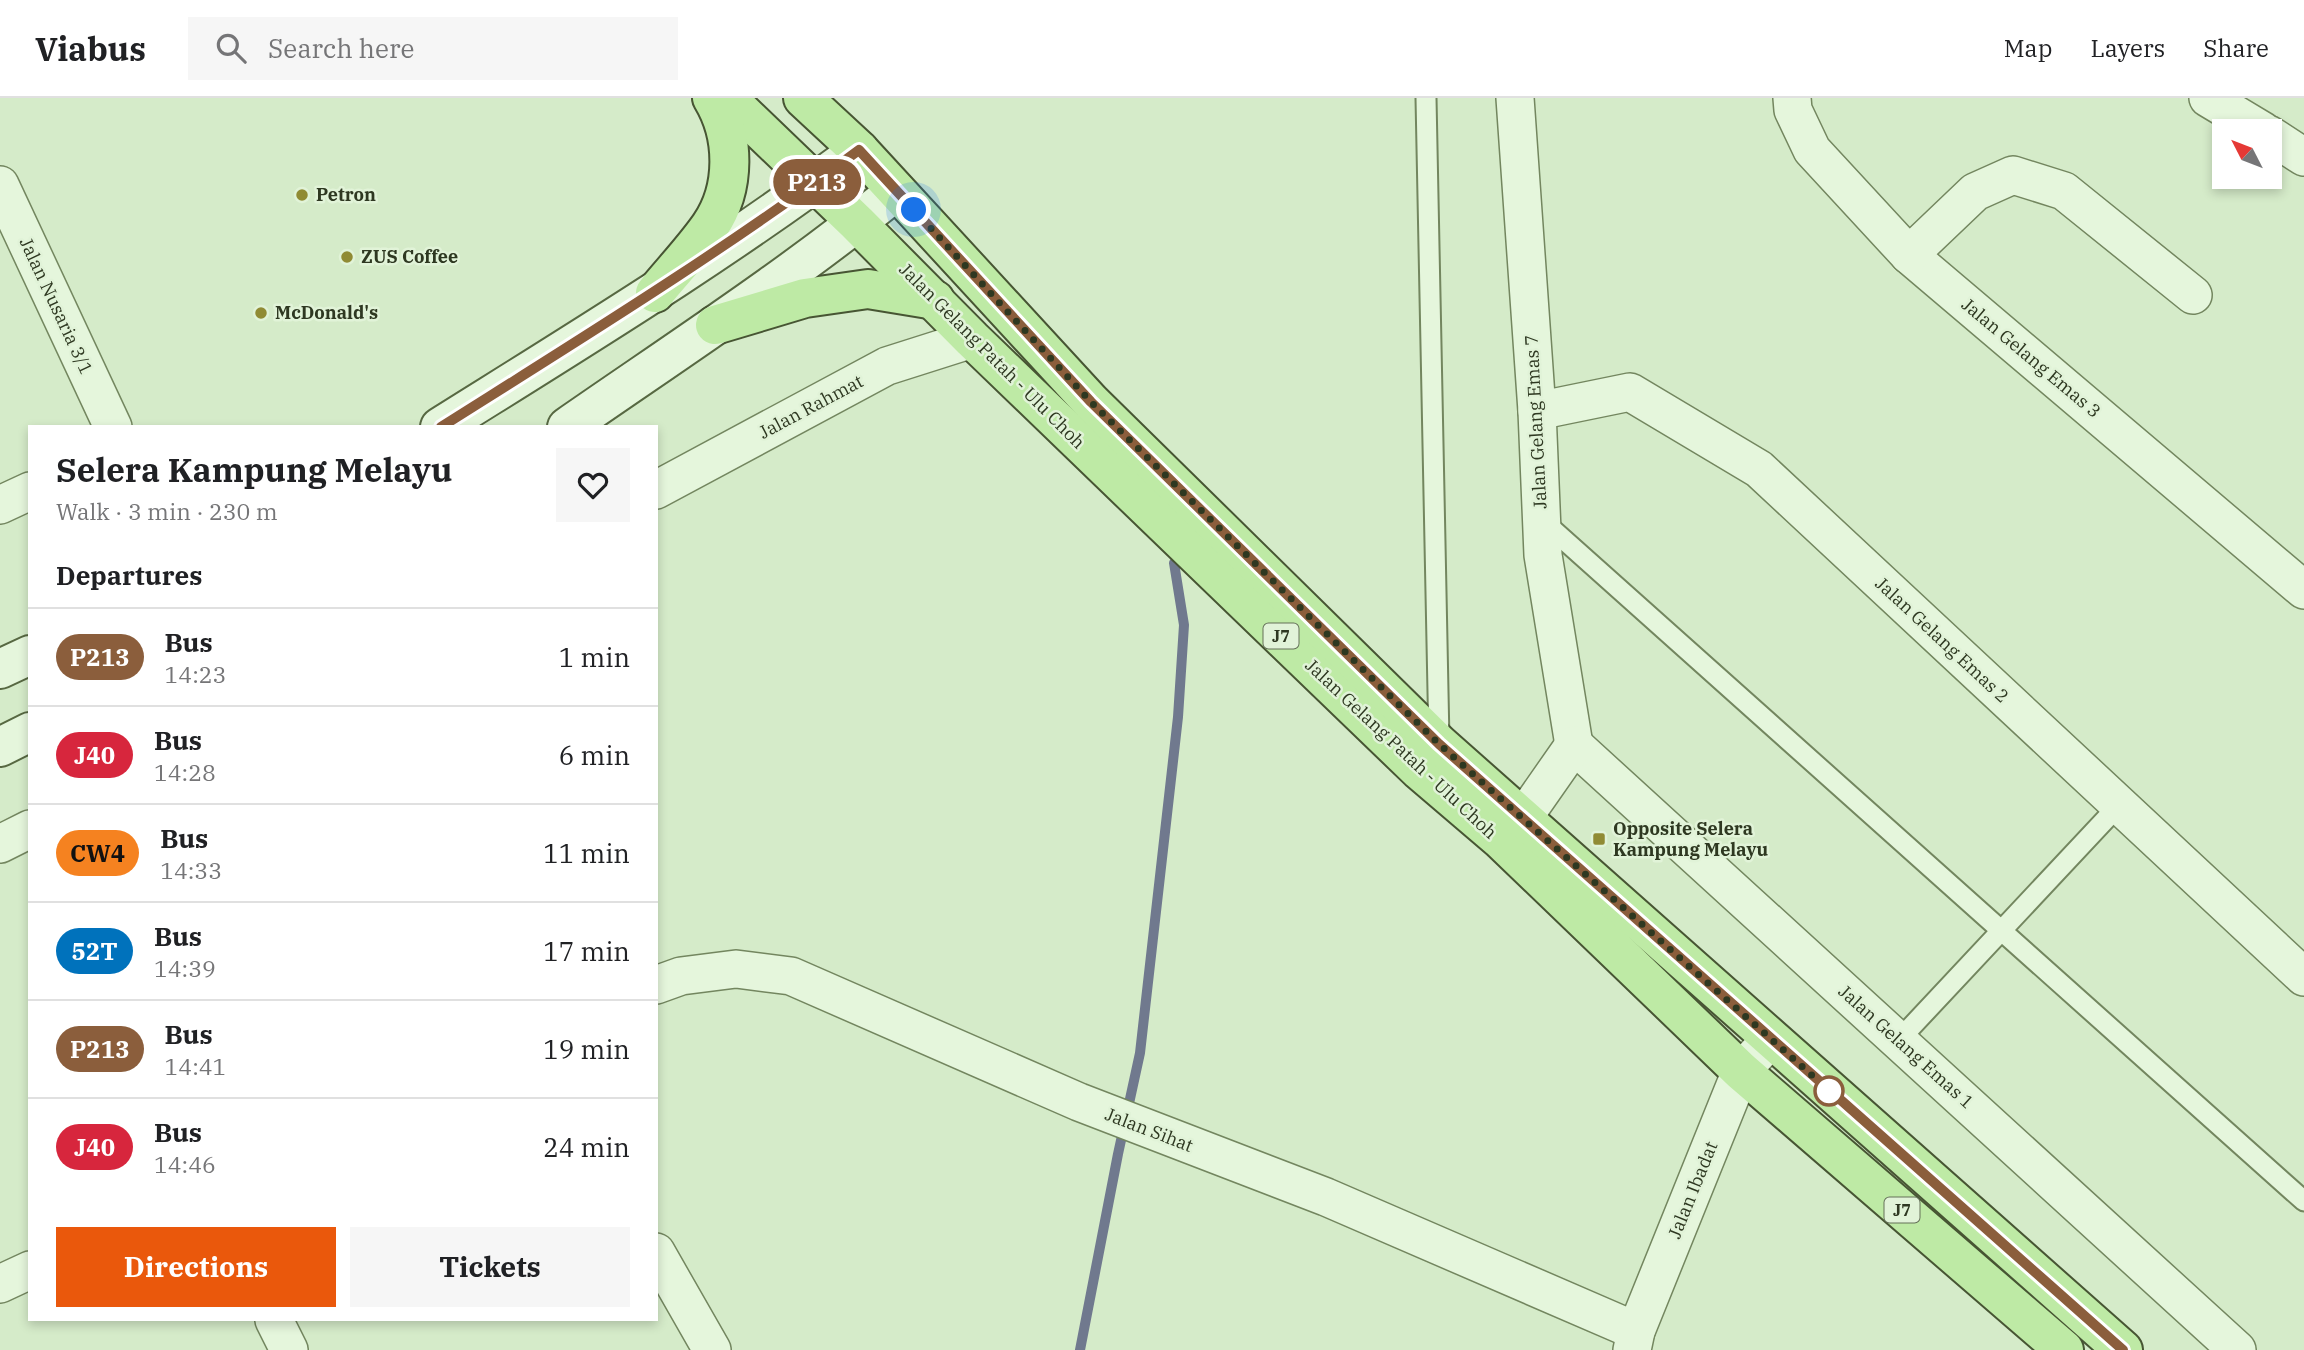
<!DOCTYPE html>
<meta charset="utf-8">
<style>
body{margin:0;font-family:"IBM Plex Serif",serif;background:#f6f6f6;color:#202124;height:100vh;display:flex;flex-direction:column;font-size:26px;white-space:nowrap}
*{box-sizing:border-box;margin:0}
p{font-size:23px;color:#757577}
.icon{flex:none;width:38px;height:38px;fill:none;stroke:currentColor;stroke-width:2;stroke-linecap:round;stroke-linejoin:round}
.map{position:relative;flex:1;overflow:hidden}
.drawer{position:absolute;left:28px;top:327px;width:630px;height:896px;display:flex;flex-direction:column;background:#fff;border-radius:0px;box-shadow:0 4px 10px #0003}
.drawer>*{flex:none}
.badge{padding:0 14px;border-radius:23px;font-size:24px;line-height:46px}
.needle{width:46px;rotate:312deg}
.tools{position:absolute;left:2212px;top:21px;display:grid;gap:14px}
.tools a{display:grid;place-items:center;width:70px;height:70px;border-radius:0px;background:#fff;box-shadow:0 4px 10px #0003;font-size:35px}
.you{position:absolute;width:35px;height:35px;margin:-18px;border:5px solid #fff;border-radius:50%;background:#1a73e8;box-shadow:0 0 0 10px #1a73e833}
.map>.badge{position:absolute;translate:-50% -50%;box-shadow:0 0 0 4px #fff}
h2{padding:0 28px;font-size:26px;line-height:63px}
.round{display:grid;place-items:center;flex:none;width:74px;height:74px;border-radius:0px;background:#f6f6f6}
.overview{display:flex;align-items:center;justify-content:space-between;height:119px;padding:0 28px}
h1{font-size:33px;font-weight:800;line-height:52px}
.action{display:flex;gap:14px;margin-top:auto;padding:14px 28px}
.action a{flex:1;height:80px;border-radius:0px;background:#ea580c;color:#fff;font-size:28px;font-weight:800;line-height:80px;text-align:center}
.action a+a{background:#f6f6f6;color:#202124}
ul{padding:0;list-style:none}
li{display:flex;align-items:center;gap:21px;height:98px;padding:0 28px;border-top:2px solid #e0e0e0}
li div{flex:1}
li b{display:block;font-size:26px}
li em{font-style:normal}
li .badge{min-width:77px;font-weight:700;text-align:center}
header{display:flex;align-items:center;gap:42px;box-sizing:border-box;height:98px;padding:0 35px;background:#fff;border-bottom:2px solid #e0e0e0}
header strong{font-size:33px}
nav{display:flex;gap:38px;margin-inline-start:auto;font-size:24px}
.search{width:490px;height:63px;background:#f6f6f6;display:flex;align-items:center;gap:18px;box-sizing:border-box;padding:0 24px;border-radius:0px;color:#757577;font-size:26px}
.map>svg:first-child{display:block}
.lines{fill:none;stroke-linecap:round;stroke-linejoin:round}
.stream{stroke:#70798e;stroke-width:10}
.service-casing{stroke:#73865f;stroke-width:23}
.minor-casing{stroke:#73865f;stroke-width:40}
.secondary-casing{stroke:#576842;stroke-width:42}
.primary-casing{stroke:#475533;stroke-width:42}
.service{stroke:#e5f6dc;stroke-width:19}
.minor{stroke:#e5f6dc;stroke-width:37}
.secondary{stroke:#e5f6dc;stroke-width:38}
.primary{stroke:#beeaa5;stroke-width:38}
.line-casing{stroke:#fff;stroke-width:16}
.line{stroke:#8b5e3c;stroke-width:10}
.walk{stroke:#2e3821;stroke-width:7;stroke-dasharray:0 12.6}
.poi-dot{fill:#908b34;stroke:#e1f3d8;stroke-width:2.5}
.stop-dot{fill:#fff;stroke:#8b5e3c;stroke-width:3.5}
.labels{text-anchor:middle;stroke-width:5;stroke-linejoin:round;paint-order:stroke}
.shield{fill:#e1f3d8;stroke:#647058;stroke-width:2}
.shield-label{font-size:16px;font-weight:bold;fill:#2e3821}
.poi-label{font-size:18px;font-weight:bold;fill:#2e3821;stroke:#e1f3d8;text-anchor:start}
.street-label{font-size:18px;fill:#2e3821;stroke:#e1f3d8}
</style>
<header>
<strong>Viabus</strong>
<div class="search"><svg class="icon" aria-label="search" viewBox="0 0 24 24"><circle cx="10" cy="10" r="6"/><path d="M15 15l6 6"/></svg>Search here</div>
<nav><a>Map</a><a>Layers</a><a>Share</a></nav>
</header>
<div class="map">
<svg width="2304" height="1252" viewBox="0 0 2304 1252">
<rect width="100%" height="100%" fill="#d5ebc9"/>
<g class="lines">
<polyline class="stream" points="1080,1252 1118,1056 1140,955 1178,619 1184,527 1174,465"/>
<defs>
<g id="service">
<polyline points="1426,0 1439,643"/>
<polyline points="1543,423 2304,1103"/>
<polyline points="1898,943 2119,707"/>
</g>
<g id="minor">
<polyline points="1515,0 1537,313 1543,457 1574,647"/>
<polyline points="1792,0 1793,12 1812,52 1909,157 2304,492"/>
<polyline points="2208,0 2263,33"/>
<polyline points="2270,37 2304,59"/>
<polyline points="0,87 113,329"/>
<polyline points="1909,157 1975,94 2013,77 2064,93 2193,197"/>
<polyline points="1537,313 1630,294 1759,371 2304,879"/>
<polyline points="656,392 887,268 972,241"/>
<polyline points="0,407 30,393"/>
<polyline points="1574,647 2237,1252"/>
<polyline points="1501,742 1523,720 1574,647"/>
<polyline points="0,746 30,731"/>
<polyline points="656,887 681,878 736,871 791,878 1079,1004 1326,1099 1636,1233"/>
<polyline points="656,1154 712,1252"/>
<polyline points="0,1186 30,1172"/>
<polyline points="274,1222 289,1252"/>
<polyline points="1632,1252 1636,1233 1741,973 1771,941"/>
</g>
<g id="secondary">
<path d="M440,329C582,240 725,153 859,52"/>
<path d="M567,329C678,252 792,178 896,93"/>
<polyline points="0,571 30,557"/>
<polyline points="0,649 30,634"/>
</g>
<g id="primary">
<polyline points="727,0 857,125 972,241 1419,672 1501,742 1741,973 2064,1252"/>
<polyline points="803,0 859,52 1091,304 1439,646 2123,1252"/>
<path d="M655,195C673,173 694,151 710,128C736,90 735,38 712,0"/>
<polyline points="715,227 805,200 868,191 935,202"/>
</g>
</defs>
<use href="#service" class="service-casing"/>
<use href="#minor" class="minor-casing"/>
<use href="#secondary" class="secondary-casing"/>
<use href="#primary" class="primary-casing"/>
<use href="#service" class="service"/>
<use href="#minor" class="minor"/>
<use href="#secondary" class="secondary"/>
<use href="#primary" class="primary"/>
</g>
<g class="lines">
<defs>
<path id="line" d="M441,329C582,240 725,152 859,52L1091,304L1439,646L2123,1252"/>
</defs>
<use href="#line" class="line-casing"/>
<use href="#line" class="line"/>
<polyline class="walk" points="914,112 1091,304 1439,646 1833,996 1829,993"/>
</g>
<g class="poi-dot">
<circle cx="302" cy="97" r="7"/>
<circle cx="347" cy="159" r="7"/>
<circle cx="261" cy="215" r="7"/>
<rect x="1592" y="734" width="14" height="14" rx="3.5"/>
</g>
<circle class="stop-dot" cx="1829" cy="993" r="14"/>
<g class="labels">
<g class="shield">
<rect x="1263.5" y="525.5" width="35" height="25" rx="5"/>
<rect x="1884.5" y="1099.5" width="35" height="25" rx="5"/>
</g>
<g class="shield-label">
<text x="1281" y="544">J7</text>
<text x="1902" y="1118">J7</text>
</g>
<g class="poi-label">
<text x="316" y="103">Petron</text>
<text x="361" y="165">ZUS Coffee</text>
<text x="275" y="221">McDonald's</text>
<text x="1613" y="737">Opposite Selera<tspan x="1613" dy="21">Kampung Melayu</tspan></text>
</g>
<g class="street-label">
<text transform="translate(56 208) rotate(65)" y="6">Jalan Nusaria 3/1</text>
<text transform="translate(992 258) rotate(45)" y="6">Jalan Gelang Patah - Ulu Choh</text>
<text transform="translate(2031 260) rotate(40)" y="6">Jalan Gelang Emas 3</text>
<text transform="translate(811 309) rotate(-28)" y="6">Jalan Rahmat</text>
<text transform="translate(1536 324) rotate(-93)" y="6">Jalan Gelang Emas 7</text>
<text transform="translate(1942 542) rotate(43)" y="6">Jalan Gelang Emas 2</text>
<text transform="translate(1401 651) rotate(43)" y="6">Jalan Gelang Patah - Ulu Choh</text>
<text transform="translate(1906 949) rotate(42)" y="6">Jalan Gelang Emas 1</text>
<text transform="translate(1149 1032) rotate(21)" y="6">Jalan Sihat</text>
<text transform="translate(1693 1092) rotate(-68)" y="6">Jalan Ibadat</text>
</g>
</g>
</svg>
<div class="tools">
<a><svg class="needle" viewBox="-14 -14 28 28"><path d="M0-13l5 13h-10z" fill="#e53935"/><path d="M0 13l5-13h-10z" fill="#757577"/></svg></a>
</div>
<div class="you" style="left:914px;top:112px"></div>
<b class="badge" style="left:817px;top:84px;background:#8b5e3c;color:#fff">P213</b>
<section class="drawer">
<div class="overview"><div><h1>Selera Kampung Melayu</h1><p>Walk · 3 min · 230 m</p></div><a class="round"><svg class="icon" aria-label="heart" viewBox="0 0 24 24"><path d="M12 20l-8-8c-3-5 5-10 8-4 3-6 11-1 8 4z"/></svg></a></div>
<h2>Departures</h2>
<ul>
<li><span class="badge" style="background:#8b5e3c;color:#fff">P213</span><div><b>Bus</b><p>14:23</p></div><em>1 min</em></li>
<li><span class="badge" style="background:#d7263d;color:#fff">J40</span><div><b>Bus</b><p>14:28</p></div><em>6 min</em></li>
<li><span class="badge" style="background:#f58220;color:#111">CW4</span><div><b>Bus</b><p>14:33</p></div><em>11 min</em></li>
<li><span class="badge" style="background:#0072bc;color:#fff">52T</span><div><b>Bus</b><p>14:39</p></div><em>17 min</em></li>
<li><span class="badge" style="background:#8b5e3c;color:#fff">P213</span><div><b>Bus</b><p>14:41</p></div><em>19 min</em></li>
<li><span class="badge" style="background:#d7263d;color:#fff">J40</span><div><b>Bus</b><p>14:46</p></div><em>24 min</em></li>
</ul>
<div class="action"><a>Directions</a><a>Tickets</a></div>
</section>
</div>
